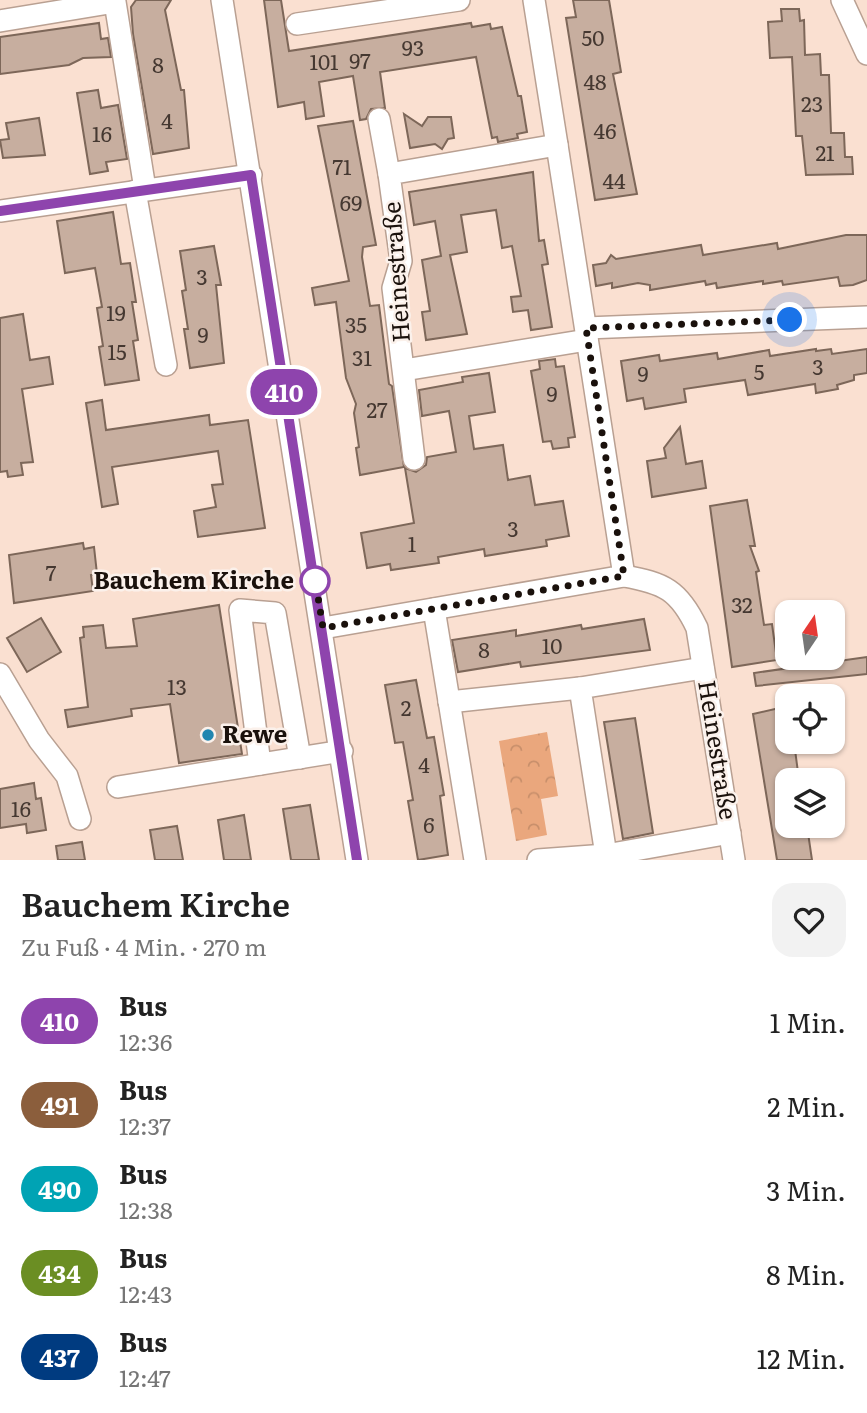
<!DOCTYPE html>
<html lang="de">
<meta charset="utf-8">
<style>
body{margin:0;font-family:Literata,serif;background:#f2f2f2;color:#222;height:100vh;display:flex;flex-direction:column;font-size:26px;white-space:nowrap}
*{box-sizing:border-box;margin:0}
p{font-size:23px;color:#767676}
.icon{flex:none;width:38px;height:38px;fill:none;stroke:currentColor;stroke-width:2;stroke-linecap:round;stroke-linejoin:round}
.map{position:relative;height:860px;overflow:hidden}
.side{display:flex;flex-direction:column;background:#fff;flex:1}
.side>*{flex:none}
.badge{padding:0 14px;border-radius:23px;font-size:24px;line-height:46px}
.needle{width:46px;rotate:13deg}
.tools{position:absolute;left:775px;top:600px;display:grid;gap:14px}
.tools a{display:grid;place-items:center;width:70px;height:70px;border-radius:14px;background:#fff;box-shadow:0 2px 5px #0004;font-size:35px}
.you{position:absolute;width:35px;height:35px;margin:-18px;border:5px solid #fff;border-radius:50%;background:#1a73e8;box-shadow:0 0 0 10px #1a73e833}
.map>.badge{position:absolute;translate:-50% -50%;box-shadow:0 0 0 4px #fff}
.round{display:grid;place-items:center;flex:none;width:74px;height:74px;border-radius:21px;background:#f2f2f2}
.overview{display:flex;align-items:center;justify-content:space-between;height:119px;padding:0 21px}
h1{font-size:33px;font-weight:600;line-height:52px}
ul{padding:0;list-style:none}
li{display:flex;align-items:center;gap:21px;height:84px;padding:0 21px}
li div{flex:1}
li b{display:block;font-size:26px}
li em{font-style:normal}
li .badge{min-width:77px;font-weight:700;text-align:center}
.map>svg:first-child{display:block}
.forest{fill:url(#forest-crowns)}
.building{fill:#c7ae9f;stroke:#7d6759;stroke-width:2}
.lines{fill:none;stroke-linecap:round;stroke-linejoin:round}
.minor-casing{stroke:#b9a092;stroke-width:24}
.minor{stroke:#fff;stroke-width:21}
.line-casing{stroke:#fff;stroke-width:16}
.line{stroke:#8e44ad;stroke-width:10}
.walk{stroke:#1a110c;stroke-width:7;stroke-dasharray:0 12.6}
.stop-dot{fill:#fff;stroke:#8e44ad;stroke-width:3.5}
.poi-dot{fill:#2186b0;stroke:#fbf1eb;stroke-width:2.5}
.labels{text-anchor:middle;stroke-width:5;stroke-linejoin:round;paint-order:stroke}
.number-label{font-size:21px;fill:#453831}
.street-label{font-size:24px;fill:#1a110c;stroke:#fbf1eb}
.stop-label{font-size:24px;font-weight:bold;fill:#1a110c;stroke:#fbf1eb;text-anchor:end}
.poi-label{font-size:24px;font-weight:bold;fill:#1a110c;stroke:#fbf1eb;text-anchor:start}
</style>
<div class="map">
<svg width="867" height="860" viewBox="0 0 867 860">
<defs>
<pattern id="forest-crowns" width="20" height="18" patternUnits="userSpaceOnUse" patternTransform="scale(1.75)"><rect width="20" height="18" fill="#eaa77d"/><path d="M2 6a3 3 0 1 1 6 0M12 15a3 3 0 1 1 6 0" fill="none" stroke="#c88f6b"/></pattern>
</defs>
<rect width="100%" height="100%" fill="#fae0d1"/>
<polygon class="forest" points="547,732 558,796 541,799 547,835 516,841 499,741"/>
<g class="building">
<polygon points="136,0 171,0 165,10 181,90 184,90 189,148 153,154 133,34 131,7"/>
<polygon points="264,0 281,0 289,51 471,23 472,27 490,24 491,29 502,27 518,96 521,96 527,132 517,134 518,138 498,142 497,137 492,138 476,57 380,72 385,108 371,109 366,119 360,120 353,76 319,82 324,116 306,119 304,102 278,107"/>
<polygon points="573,0 609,0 621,72 613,74 637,194 595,200 566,18 576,17"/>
<polygon points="781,9 799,9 800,21 804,20 805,55 820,54 821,75 829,75 831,133 844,133 845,157 852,157 853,174 806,175 802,136 796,136 792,57 770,58 768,22 782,21"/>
<polygon points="99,23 101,39 108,38 111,57 83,58 69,65 0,74 0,37"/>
<polygon points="98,90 101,108 118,105 127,159 106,162 108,171 90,174 77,93"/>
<polygon points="404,114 422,126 428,117 451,117 454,138 448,139 442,149 435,144 410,148"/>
<polygon points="39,118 45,155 3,158 0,140 9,139 6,123"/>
<polygon points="353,121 376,245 363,247 362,257 370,306 379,305 389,384 392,386 404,467 360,475 356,448 359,447 354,413 356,404 346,378 336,302 315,305 312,288 349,281 318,126"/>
<polygon points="533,172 539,241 544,240 548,264 542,265 552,327 531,330 528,310 513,312 511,297 521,296 512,246 502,248 496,210 461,215 467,252 450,255 467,334 426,340 422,312 430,311 422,260 441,256 435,221 414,225 409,192"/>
<polygon points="113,212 121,264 130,263 136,302 132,302 138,340 133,341 139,380 105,385 99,347 103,346 97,308 102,307 95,268 65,273 57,221"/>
<polygon points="846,235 867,235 867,280 853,285 840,286 838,277 783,285 782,281 763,284 763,281 717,288 716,283 706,285 705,281 650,290 650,285 638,283 612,288 612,283 596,286 593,265 606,263 611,255 616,259 701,245 703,255 777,243 778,249"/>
<polygon points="214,246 221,285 216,285 224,363 190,368 184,329 188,329 182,291 186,290 180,251"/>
<polygon points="23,314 30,360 49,357 53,384 22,389 33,462 21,463 23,475 8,477 7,471 0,472 0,318"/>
<polygon points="816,349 816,351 831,349 832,354 867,349 867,373 854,375 854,380 837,385 838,389 816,393 815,384 748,395 745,380 684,389 686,402 645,409 643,398 627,401 621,361 659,355 660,361 717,353 718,359 769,350 770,356"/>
<polygon points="555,359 556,367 564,366 575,437 568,438 569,447 553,449 551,441 543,442 531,371 540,369 539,361"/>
<polygon points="489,373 495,412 469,416 474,449 503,445 508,480 530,476 535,505 563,501 569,536 546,540 547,546 485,556 484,549 438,557 439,563 391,570 390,564 367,568 361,533 414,523 405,468 416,472 426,465 427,457 456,452 449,411 422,416 419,390 463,382 462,377"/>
<polygon points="102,400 106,430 209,415 210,425 248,420 265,528 198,537 194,511 216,507 212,485 223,484 218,451 112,467 118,504 102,507 86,403"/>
<polygon points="680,427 686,464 702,461 706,488 652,497 647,461 666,458 664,448"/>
<polygon points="747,500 755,546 750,546 759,571 756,572 764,625 772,624 777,660 732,667 710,506"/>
<polygon points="83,543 84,549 94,547 97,574 91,575 93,591 14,603 9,555"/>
<polygon points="219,605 242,754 179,763 170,704 131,709 132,716 68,727 65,710 88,707 80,638 84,637 83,627 103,625 106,648 137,646 133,619"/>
<polygon points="41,618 61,652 27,672 7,638"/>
<polygon points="644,619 650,650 521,667 520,662 458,672 452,640 516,630 516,636 581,625 582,629"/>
<polygon points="867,657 867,674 756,686 754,673"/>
<polygon points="416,680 427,738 434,737 444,795 440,796 448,855 418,860 408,801 413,800 403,742 395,743 385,685"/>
<polygon points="788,706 788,742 794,742 799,780 788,780 788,826 807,826 812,860 777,860 753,714"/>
<polygon points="635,718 653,833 623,839 604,722"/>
<polygon points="34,783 36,799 41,798 46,830 27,833 26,824 0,828 0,789"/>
<polygon points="310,805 319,860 291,860 283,809"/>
<polygon points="244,815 251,860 224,860 218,820"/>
<polygon points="177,826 183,860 155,860 150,830"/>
<polygon points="82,842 85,860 58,860 56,846"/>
</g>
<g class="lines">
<defs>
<g id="minor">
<polyline points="222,0 357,860"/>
<polyline points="842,0 867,54"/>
<polyline points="0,21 115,2 145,189"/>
<polyline points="297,24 459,0"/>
<polyline points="379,119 389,174"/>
<polyline points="135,191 166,365"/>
<polyline points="0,211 251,175"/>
<polyline points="586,328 867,317"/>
<polyline points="404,370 587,340"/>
<polyline points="414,459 393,288 401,261 389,174 557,145 534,0"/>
<path d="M624,576C664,583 679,590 697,628L734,860"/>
<polyline points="434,609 475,860"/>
<polyline points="323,628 624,576 557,145"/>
<polyline points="0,674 39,740 67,776 80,819"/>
<polyline points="449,702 580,688"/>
<polyline points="260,764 240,610 275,613 300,758"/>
<polyline points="118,787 342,751"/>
<polyline points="606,855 580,688 703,668"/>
<polyline points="538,860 606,855 730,833"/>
</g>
</defs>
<use href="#minor" class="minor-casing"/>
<use href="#minor" class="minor"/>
</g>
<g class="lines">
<defs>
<polyline id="line" points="0,211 251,175 357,860"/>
</defs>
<use href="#line" class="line-casing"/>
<use href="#line" class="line"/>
<polyline class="walk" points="315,581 315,578 323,628 624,576 586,328 790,320"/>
</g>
<circle class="stop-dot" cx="315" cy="581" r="14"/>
<circle class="poi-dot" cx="208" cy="735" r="7"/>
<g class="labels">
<g class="number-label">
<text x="593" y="46">50</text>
<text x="413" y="56">93</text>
<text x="360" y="69">97</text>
<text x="324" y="70">101</text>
<text x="158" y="73">8</text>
<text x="595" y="90">48</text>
<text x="812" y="112">23</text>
<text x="167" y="129">4</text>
<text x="605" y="139">46</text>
<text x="102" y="142">16</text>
<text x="825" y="161">21</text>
<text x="342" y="175">71</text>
<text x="614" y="189">44</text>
<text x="351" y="211">69</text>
<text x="202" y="285">3</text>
<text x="116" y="321">19</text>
<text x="356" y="333">35</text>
<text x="203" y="343">9</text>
<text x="117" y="360">15</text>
<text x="362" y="366">31</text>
<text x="818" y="375">3</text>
<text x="759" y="380">5</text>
<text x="643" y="382">9</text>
<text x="552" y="402">9</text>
<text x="377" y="418">27</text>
<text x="513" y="537">3</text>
<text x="412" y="552">1</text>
<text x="51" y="581">7</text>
<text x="742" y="613">32</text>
<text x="552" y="654">10</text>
<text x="484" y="658">8</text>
<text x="177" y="695">13</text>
<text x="406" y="716">2</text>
<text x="424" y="773">4</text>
<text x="21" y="817">16</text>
<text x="429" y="833">6</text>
</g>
<g class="street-label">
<text transform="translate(397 272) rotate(-94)" y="8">Heinestraße</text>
<text transform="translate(717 750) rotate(81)" y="8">Heinestraße</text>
</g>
<g class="stop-label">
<text x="294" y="589">Bauchem Kirche</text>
</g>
<g class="poi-label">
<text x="222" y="743">Rewe</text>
</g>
</g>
</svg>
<div class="tools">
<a><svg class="needle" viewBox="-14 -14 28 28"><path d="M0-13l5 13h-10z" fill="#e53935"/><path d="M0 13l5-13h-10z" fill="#767676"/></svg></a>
<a><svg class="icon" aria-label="locate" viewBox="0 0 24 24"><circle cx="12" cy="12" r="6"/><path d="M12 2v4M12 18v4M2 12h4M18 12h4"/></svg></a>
<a><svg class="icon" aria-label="layers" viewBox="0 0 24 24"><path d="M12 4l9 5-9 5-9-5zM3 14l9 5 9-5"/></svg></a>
</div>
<div class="you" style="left:790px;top:320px"></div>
<b class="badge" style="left:284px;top:392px;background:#8e44ad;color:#fff">410</b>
</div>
<section class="side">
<div class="overview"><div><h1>Bauchem Kirche</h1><p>Zu Fuß · 4 Min. · 270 m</p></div><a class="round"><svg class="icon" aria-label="heart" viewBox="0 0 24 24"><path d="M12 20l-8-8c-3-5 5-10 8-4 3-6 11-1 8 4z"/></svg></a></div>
<ul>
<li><span class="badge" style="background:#8e44ad;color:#fff">410</span><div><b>Bus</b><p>12:36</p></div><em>1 Min.</em></li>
<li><span class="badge" style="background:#8b5e3c;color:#fff">491</span><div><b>Bus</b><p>12:37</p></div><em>2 Min.</em></li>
<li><span class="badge" style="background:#00a3b4;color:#fff">490</span><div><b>Bus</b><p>12:38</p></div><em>3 Min.</em></li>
<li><span class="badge" style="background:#6b8e23;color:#fff">434</span><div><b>Bus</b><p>12:43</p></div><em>8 Min.</em></li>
<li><span class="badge" style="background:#003b80;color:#fff">437</span><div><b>Bus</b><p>12:47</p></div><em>12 Min.</em></li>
</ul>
</section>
